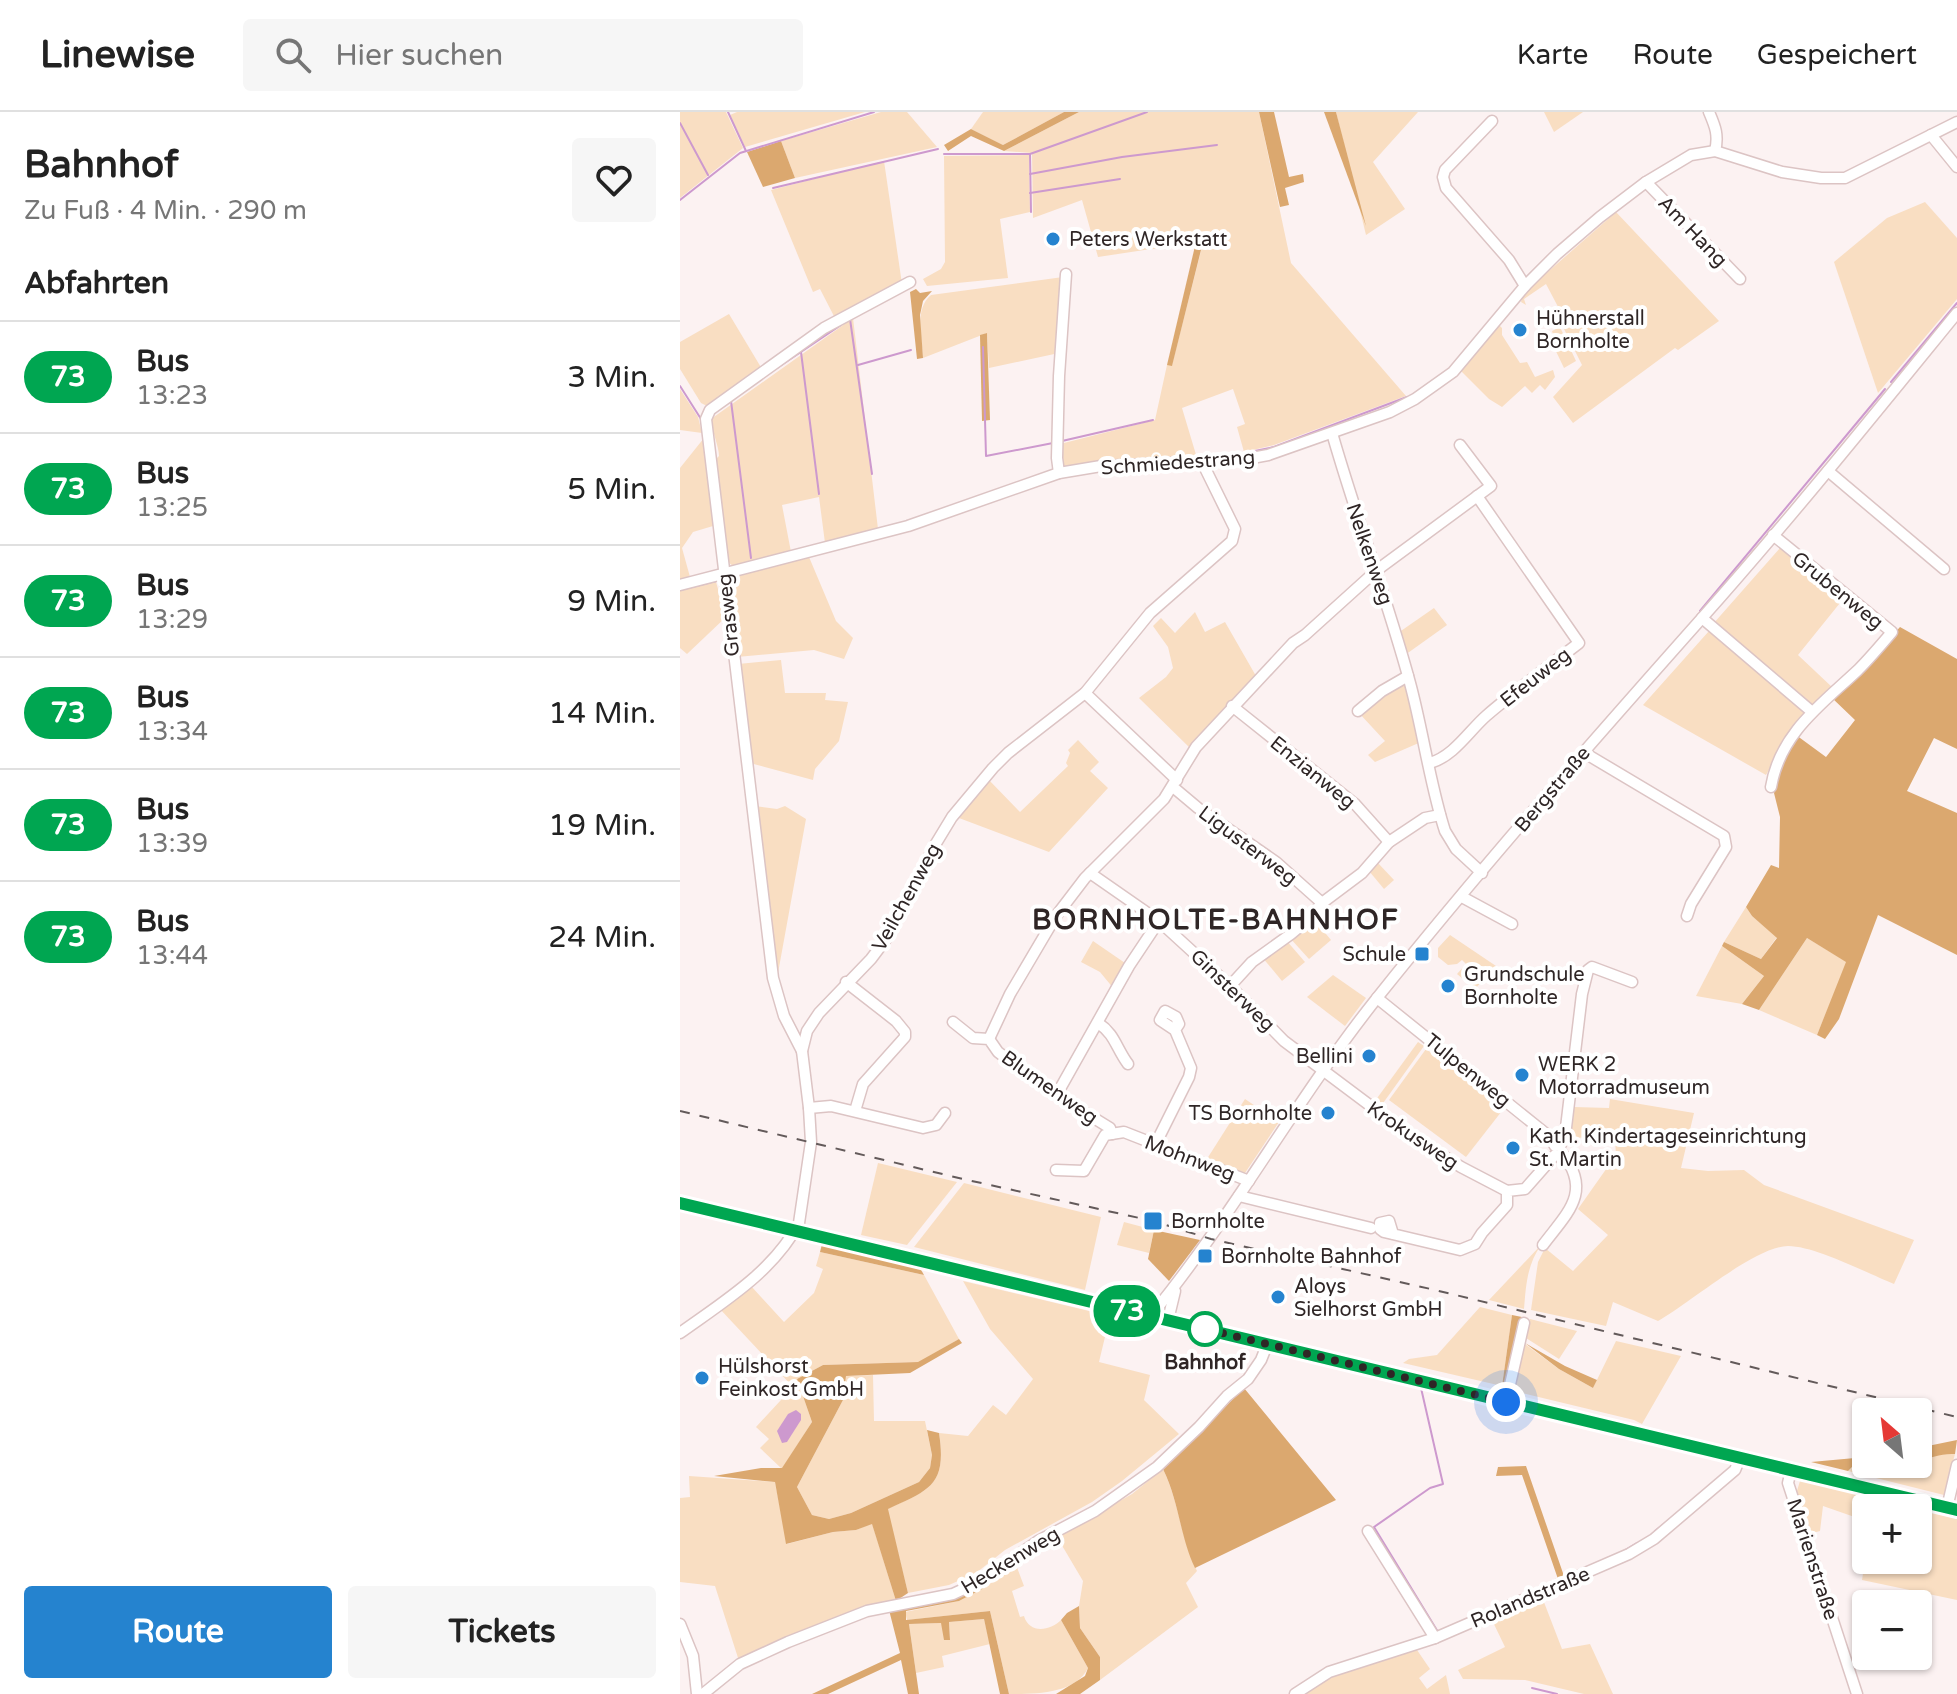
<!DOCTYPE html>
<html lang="de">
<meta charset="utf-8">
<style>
body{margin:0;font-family:"Varela Round",sans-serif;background:#f6f6f6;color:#222;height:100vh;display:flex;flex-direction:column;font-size:30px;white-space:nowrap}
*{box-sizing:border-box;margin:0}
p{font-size:26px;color:#767676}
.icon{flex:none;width:44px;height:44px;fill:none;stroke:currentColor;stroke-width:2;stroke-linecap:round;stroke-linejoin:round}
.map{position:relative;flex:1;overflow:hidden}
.side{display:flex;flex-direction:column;background:#fff;width:680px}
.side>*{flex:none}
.badge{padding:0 16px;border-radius:26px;font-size:28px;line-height:52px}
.needle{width:52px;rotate:332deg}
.controls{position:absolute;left:1172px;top:1286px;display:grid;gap:16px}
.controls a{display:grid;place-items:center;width:80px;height:80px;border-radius:8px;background:#fff;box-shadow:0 2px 6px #0004;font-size:40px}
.you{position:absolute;width:40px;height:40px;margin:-20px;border:6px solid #fff;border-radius:50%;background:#1a73e8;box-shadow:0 0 0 12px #1a73e833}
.map>.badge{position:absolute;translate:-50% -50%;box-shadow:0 0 0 4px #fff}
h2{padding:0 24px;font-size:30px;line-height:72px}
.round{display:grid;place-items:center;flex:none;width:84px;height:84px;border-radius:8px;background:#f6f6f6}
.headline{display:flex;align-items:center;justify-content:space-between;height:136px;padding:0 24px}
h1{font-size:38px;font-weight:700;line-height:60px}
.button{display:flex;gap:16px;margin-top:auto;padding:16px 24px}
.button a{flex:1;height:92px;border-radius:8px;background:#2583cf;color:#fff;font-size:32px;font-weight:700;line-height:92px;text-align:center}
.button a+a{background:#f6f6f6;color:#222}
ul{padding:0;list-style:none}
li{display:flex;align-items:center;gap:24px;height:112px;padding:0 24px;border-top:2px solid #e0e0e0}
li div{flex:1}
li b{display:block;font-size:30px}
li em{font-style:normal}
li .badge{min-width:88px;font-weight:700;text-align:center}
header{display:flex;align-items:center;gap:48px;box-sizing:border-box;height:112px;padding:0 40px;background:#fff;border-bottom:2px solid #e0e0e0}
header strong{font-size:38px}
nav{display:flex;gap:44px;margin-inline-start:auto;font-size:28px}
.search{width:560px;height:72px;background:#f6f6f6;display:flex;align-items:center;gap:20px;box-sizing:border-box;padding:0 28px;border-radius:8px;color:#767676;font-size:30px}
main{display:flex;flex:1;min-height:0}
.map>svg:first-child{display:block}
.green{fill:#f9dec2}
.forest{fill:#dba86f}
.water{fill:#cd99ce}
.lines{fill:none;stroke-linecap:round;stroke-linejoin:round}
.stream{stroke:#cd99ce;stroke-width:2}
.minor-casing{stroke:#dcc4c4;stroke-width:13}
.major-casing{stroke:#a6532e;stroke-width:15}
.minor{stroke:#fff;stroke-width:10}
.major{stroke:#f0a684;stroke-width:12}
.rail{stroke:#635a5a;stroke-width:2;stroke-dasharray:10 10;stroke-linecap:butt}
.line-casing{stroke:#fff;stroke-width:18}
.line{stroke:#00a651;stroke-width:12}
.walk{stroke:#2f2626;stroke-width:8;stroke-dasharray:0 14.4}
.poi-dot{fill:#2583cf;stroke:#fff;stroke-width:3}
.stop-dot{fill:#fff;stroke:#00a651;stroke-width:4}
.labels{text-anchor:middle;stroke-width:8;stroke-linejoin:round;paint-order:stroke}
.street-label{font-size:20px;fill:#2f2626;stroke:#fff}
.poi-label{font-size:20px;fill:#2f2626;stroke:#fff;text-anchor:start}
.stop-label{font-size:20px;font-weight:bold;fill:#2f2626;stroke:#fff}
.district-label{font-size:28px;font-weight:bold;letter-spacing:2px;fill:#2f2626;stroke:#fff}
</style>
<header>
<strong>Linewise</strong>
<div class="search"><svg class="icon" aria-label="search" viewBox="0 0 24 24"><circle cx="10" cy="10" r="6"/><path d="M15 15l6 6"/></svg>Hier suchen</div>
<nav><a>Karte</a><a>Route</a><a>Gespeichert</a></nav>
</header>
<main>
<section class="side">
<div class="headline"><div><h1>Bahnhof</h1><p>Zu Fuß · 4 Min. · 290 m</p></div><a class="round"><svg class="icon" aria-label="heart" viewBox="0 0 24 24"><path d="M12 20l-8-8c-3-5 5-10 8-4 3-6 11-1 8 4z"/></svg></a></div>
<h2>Abfahrten</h2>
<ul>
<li><span class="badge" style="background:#00a651;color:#fff">73</span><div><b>Bus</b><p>13:23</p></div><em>3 Min.</em></li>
<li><span class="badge" style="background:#00a651;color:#fff">73</span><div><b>Bus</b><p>13:25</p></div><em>5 Min.</em></li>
<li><span class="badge" style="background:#00a651;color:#fff">73</span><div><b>Bus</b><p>13:29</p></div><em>9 Min.</em></li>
<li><span class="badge" style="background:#00a651;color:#fff">73</span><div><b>Bus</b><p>13:34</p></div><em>14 Min.</em></li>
<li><span class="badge" style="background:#00a651;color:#fff">73</span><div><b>Bus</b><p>13:39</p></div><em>19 Min.</em></li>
<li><span class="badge" style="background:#00a651;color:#fff">73</span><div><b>Bus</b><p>13:44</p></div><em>24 Min.</em></li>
</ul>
<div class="button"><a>Route</a><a>Tickets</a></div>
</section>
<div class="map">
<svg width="1277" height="1582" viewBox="0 0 1277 1582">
<rect width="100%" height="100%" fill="#fcf2f2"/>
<g class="green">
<polygon points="0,0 46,0 63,36 0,86"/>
<polygon points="57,0 185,0 65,35 50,3"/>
<polygon points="201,0 227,0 257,35 115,66 101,29"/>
<polygon points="303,0 384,0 323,33 291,17"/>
<polygon points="399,0 579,0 611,151 726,284 594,333 564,340 557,315 565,312 553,277 502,296 517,346 421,350 385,355 382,353 380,332 475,308 487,253 492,253 522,135 471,137 418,145 402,88 353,106 352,41 324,39"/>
<polygon points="656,0 738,0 693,50 725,97 686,123"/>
<polygon points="864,0 903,0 874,20"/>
<polygon points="349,43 350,100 320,107 328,166 247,174 243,167 261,157 265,150 264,44"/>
<polygon points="204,49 222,172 156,208 140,177 133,180 91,78"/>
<polygon points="1245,90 1277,126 1277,187 1198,281 1154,150 1207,106"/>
<polygon points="936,100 1039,209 998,238 995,236 893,311 873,285 902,253 881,211 885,208 866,172 844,187 846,193 841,190 843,182 860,163 862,165"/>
<path d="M383,165L379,241L309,256L307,221L243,246C242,225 234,197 251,183Z"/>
<polygon points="49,202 82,257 29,295 21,291 0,257 0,230"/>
<path d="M173,206L198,417L145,431L139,385L102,393L111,440L53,454L48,450L34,349L39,344C39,335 32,319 31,307Z"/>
<polygon points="819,213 822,216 822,223 840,251 847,250 855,265 873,258 875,265 865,278 860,273 852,281 845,274 822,295 809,287 780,258"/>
<polygon points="880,215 896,249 884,256 872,231 875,229 872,219"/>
<polygon points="0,277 18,305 22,321 0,318"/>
<polygon points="24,326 33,414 13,420 2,436 10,465 0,467 0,356"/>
<polygon points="1100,436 1164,486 1118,543 1153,576 1133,594 1033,512"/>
<polygon points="129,445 156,509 173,526 164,547 134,538 57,545 48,466"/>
<polygon points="36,470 46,505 7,542 0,536 0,479"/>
<polygon points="754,496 767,513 725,543 718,521"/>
<polygon points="515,500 525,520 545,510 576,564 510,636 459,586 486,565 493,556 488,535 473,514 481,506 495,521"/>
<polygon points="1029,519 1125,600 1113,615 1086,663 963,593"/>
<polygon points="101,548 105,581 146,581 145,588 168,590 159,629 135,657 133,668 70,651 58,552"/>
<polygon points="724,571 727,575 741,630 695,650 688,643 705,629 679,601 699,585"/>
<polygon points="398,628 419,650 410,659 428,676 369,740 279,706 277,702 308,667 340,700 388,654 386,651 390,641 388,638"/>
<polygon points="75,694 97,697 105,694 126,707 96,872"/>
<polygon points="698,751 714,768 704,777 689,759"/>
<polygon points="1066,795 1072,804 1097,825 1081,847 1044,830"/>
<polygon points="630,809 635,809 651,828 629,847 610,826"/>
<polygon points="770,823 816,854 795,877 777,862 786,852 782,848 777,852 768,853 758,845 758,836"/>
<polygon points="1127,826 1167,850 1137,923 1079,898"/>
<polygon points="606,828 625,850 602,869 582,845"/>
<polygon points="413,829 445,851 434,877 420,860 401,850"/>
<polygon points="1042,834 1084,864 1062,892 1016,884"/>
<polygon points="653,863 686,886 665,914 627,885"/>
<polygon points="738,930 744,934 701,994 695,989"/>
<polygon points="746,937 825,995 786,1045 709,988"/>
<polygon points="565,987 599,1010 563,1064 525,1050"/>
<path d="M930,987L1014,1001L1001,1056L1028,1059L1064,1058L1084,1073L1234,1128L1214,1172C1187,1161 1135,1134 1108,1134C1074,1135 1010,1191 978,1209L933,1190L926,1214L851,1198L858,1150L865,1136L893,1159L928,1123L898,1097L936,1043L935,1028L891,1025L894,995L929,996Z"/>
<polygon points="198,1051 277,1070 227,1133 181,1123"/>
<polygon points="284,1071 421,1105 405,1178 234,1135"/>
<polygon points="444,1110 474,1118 469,1141 437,1133"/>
<path d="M861,1133C847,1153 846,1173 844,1197L809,1188Z"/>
<polygon points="140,1140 244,1163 279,1227 239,1250 143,1253 117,1267 132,1310 102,1357 80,1336 89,1327 76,1315 113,1275 39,1196 71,1174 104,1210 134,1181 143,1157 136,1154"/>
<path d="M283,1169L430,1204L419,1250L470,1263L464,1288L499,1322L442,1369L412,1390L325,1438L296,1461L269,1473L228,1481L207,1397C250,1378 267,1373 259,1321L288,1324L313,1293L326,1303L353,1267L310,1217Z"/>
<polygon points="800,1195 832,1203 822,1274 723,1251 729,1247 757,1243"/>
<polygon points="850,1207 897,1219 879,1247 846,1226"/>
<polygon points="936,1229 1001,1244 962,1312 954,1308 834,1279 845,1232 879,1257 913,1276"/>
<polygon points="193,1263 194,1309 245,1309 252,1343 250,1356 239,1370 171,1401 149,1407 132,1403 117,1375 163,1288 166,1264"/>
<path d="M1260,1341L1275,1342L1264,1383L1168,1359C1183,1345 1218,1352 1238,1352V1347H1246Z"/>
<path d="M483,1357C499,1390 501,1427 517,1459L506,1471L518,1495L420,1568V1545L400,1516L399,1494L403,1469L377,1425L452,1382Z"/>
<polygon points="9,1364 95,1370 107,1432 153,1420 176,1418 192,1411 216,1489 59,1549 35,1474 0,1470 0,1386 10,1385"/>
<polygon points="1120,1369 1130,1369 1234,1396 1186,1396 1186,1409 1143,1394 1140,1419 1129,1422 1116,1382"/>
<polygon points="1238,1397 1277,1407 1277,1488 1182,1468 1186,1443 1186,1448 1238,1448"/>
<path d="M335,1450L344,1474L332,1479L340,1505L344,1504C349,1522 370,1519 381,1508L408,1556C395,1582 356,1582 329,1582L310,1499L227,1508L225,1500L279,1489L306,1475Z"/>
<polygon points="862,1485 882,1537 910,1532 933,1582 904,1582 845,1568 783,1567 778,1558 825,1535 811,1506"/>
<polygon points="304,1507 310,1532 262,1544 264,1555 236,1561 229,1512 261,1511 270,1527 269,1510"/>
<polygon points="737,1538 750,1557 739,1566 747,1577 766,1563 770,1582 624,1582 652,1565"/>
</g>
<g class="forest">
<polygon points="384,0 399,0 324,39 291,24 268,39 264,33 291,17 323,33"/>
<polygon points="579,0 594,0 609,65 623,62 624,70 605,76 609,93 600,95"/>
<polygon points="644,0 656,0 686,114"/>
<polygon points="101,29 115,66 83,75 67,40"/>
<polygon points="515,134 522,134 492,254 487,253"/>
<polygon points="236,177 240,181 252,179 243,189 240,203 243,246 237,247 230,180"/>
<polygon points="307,221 310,308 302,309 300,223"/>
<polygon points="1220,515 1277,547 1277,637 1254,626 1227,679 1277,701 1277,843 1198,803 1159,907 1145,927 1137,923 1166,850 1127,826 1079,898 1062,892 1084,864 1042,834 1044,830 1081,847 1097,826 1072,804 1066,795 1091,753 1099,756 1100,705 1094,681 1103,647 1116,623 1146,645 1175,608 1151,585 1181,558"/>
<polygon points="474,1118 520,1128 489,1169 468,1147"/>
<polygon points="142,1132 240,1156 244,1163 140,1140"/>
<polygon points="832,1203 842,1205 826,1275 822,1274"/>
<path d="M279,1227L282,1231L230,1261L166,1264L163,1288L117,1375L132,1403L149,1407L171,1401L239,1370L250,1356L252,1343L247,1318L259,1321C267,1373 250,1378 208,1397L228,1481L216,1489L192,1412L176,1418L153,1420L106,1432L95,1370L34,1364L81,1356H102L132,1310L117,1267L143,1253L238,1250Z"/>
<polygon points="845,1231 885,1254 917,1268 913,1276 879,1257"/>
<path d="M564,1276L656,1388L515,1456C500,1425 499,1389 483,1357Z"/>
<path d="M1277,1328L1275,1342C1260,1341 1252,1347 1238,1347V1336Z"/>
<polygon points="1186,1345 1186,1351 1173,1354 1168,1359 1131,1350"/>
<polygon points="846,1354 884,1464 878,1467 842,1363 816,1364 818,1355"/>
<polygon points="305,1472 306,1475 279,1489 226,1499 226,1508 310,1499 329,1582 320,1582 304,1507 269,1510 270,1528 264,1528 261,1511 229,1512 239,1582 228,1582 221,1548 148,1582 132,1582 220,1541 209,1498"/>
<polygon points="399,1494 400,1516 420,1545 420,1568 400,1582 376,1582 405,1564 408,1556 381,1508 387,1501"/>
</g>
<polygon class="water" points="116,1298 121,1302 121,1308 107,1330 102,1331 97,1319 108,1302"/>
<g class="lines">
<g class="stream">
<polyline points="48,0 66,39"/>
<polyline points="0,11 28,63"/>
<polyline points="264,42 350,42 467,0"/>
<polyline points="350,42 351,100"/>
<polyline points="350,62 442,45 537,33"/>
<polyline points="93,76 258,37"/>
<polyline points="350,81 440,67"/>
<polyline points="0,88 60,41 194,0"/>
<polyline points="170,207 192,362"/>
<polyline points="303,235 306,344 373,331"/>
<polyline points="121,240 139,382"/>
<polyline points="178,253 231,238"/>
<polyline points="97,256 161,213"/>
<polyline points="1211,270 1277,191"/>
<polyline points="0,274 21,307"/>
<polyline points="51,289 71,446"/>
<polyline points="382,329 473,308"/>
<polyline points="570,340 594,335 727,285"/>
<polyline points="0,478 36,469"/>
<polyline points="1020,499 1205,277"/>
<polyline points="741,1276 763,1372 750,1376 694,1415 758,1520"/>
<polyline points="975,1419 993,1405"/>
<polyline points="942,1440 957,1431"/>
<polyline points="852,1576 877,1582"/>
</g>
<defs>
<g id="minor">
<path d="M1029,0C1035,14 1039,23 1035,39"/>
<polyline points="812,9 765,58 763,65 766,76 829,148 845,174"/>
<polyline points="1251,23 1277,55"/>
<polyline points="966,70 1060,167"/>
<path d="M652,321C676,405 707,486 730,571C743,619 750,673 765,719L776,737L802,761"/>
<polyline points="1148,359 1264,457"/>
<polyline points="379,361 377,346 379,264 386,162"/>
<polyline points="0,473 228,414 379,361 421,354 561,348 588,343 710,300 735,287 773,260 845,174 877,142 920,105 966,70 1011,43 1035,39 1102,60 1141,66 1165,66 1277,10"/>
<polyline points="1022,506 1131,599"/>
<polyline points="405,581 497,668"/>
<polyline points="552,594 675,692 709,730"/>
<polyline points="678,599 702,579 728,564"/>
<polyline points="903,640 1044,724 1046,735 1011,792 1007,804"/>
<path d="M750,651C774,644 789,619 806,604C836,578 868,555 899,531L797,384"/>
<polyline points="493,675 518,696 596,750 642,791"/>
<path d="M1091,675C1100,621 1142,592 1178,558C1190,546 1201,533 1212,520L1093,423"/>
<polyline points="410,761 479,809 550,874 604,929 692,995 697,1002 781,1055 827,1079"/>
<polyline points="782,785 832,812"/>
<polyline points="166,870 216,909 225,920 225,925 183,972 175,999"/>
<polyline points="550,874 572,850 611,822 629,807 642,791 682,761 709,730 745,706 760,703"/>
<polyline points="697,886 870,1025 875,1034"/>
<polyline points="273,910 293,926 309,927 318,940 370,979 376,979 378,984 430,1016 432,1022"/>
<path d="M418,911C435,922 436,936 448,952"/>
<polyline points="309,927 330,882 376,804 405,766 484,687 516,635 613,531 625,523 697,458 811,374 780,333"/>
<polyline points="122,939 104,904 93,866 26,307 30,298 144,216 230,170"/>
<polyline points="376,979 381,975 449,854 479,809"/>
<polyline points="129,996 151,994 243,1016 256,1013 265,1001"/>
<polyline points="475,1033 509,965 511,956 495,918 480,908 485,899 496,905 499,912 495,918"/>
<polyline points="880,1034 885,1024 902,882 908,858 912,855 952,870"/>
<polyline points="376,1058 404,1059 425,1023 444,1020 569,1069"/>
<polyline points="559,1084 691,1116"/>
<polyline points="713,1122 709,1109 700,1111 700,1117 704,1120 780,1138 795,1132 802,1121 827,1093 827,1079 845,1077 875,1043"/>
<path d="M863,1133C887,1101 913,1080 882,1041"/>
<path d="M475,1206L478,1195C557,1097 618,985 697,886C801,756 911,631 1022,506C1110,407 1193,304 1277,201"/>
<polyline points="488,1208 495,1179"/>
<path d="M0,1221C43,1190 93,1160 119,1111L131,1030L129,996L122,939L127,919L139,901L191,847L209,823L255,733L272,705L313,656L328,641L405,581L470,501L552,429L555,417L522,350"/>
<polyline points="826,1290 844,1211"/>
<polyline points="1111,1358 1108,1371 1177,1582"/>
<polyline points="1267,1396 1277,1353"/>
<polyline points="688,1419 755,1526"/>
<polyline points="0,1512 13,1544 17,1582"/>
<polyline points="23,1582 60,1552 108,1530 187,1499 273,1482 301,1469 358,1429 415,1399 477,1355 519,1315 547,1284 568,1267 581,1248 587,1233"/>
<polyline points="615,1582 649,1560 755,1526 949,1442 974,1427 1055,1358 1060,1346"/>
</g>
<polyline id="major" points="0,1091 1277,1398"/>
</defs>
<use href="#minor" class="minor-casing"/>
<use href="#major" class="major-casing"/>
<use href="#minor" class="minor"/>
<use href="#major" class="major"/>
<polyline class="rail" points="0,999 283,1067 473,1109 531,1127 755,1178 1277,1305"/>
</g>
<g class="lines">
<defs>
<polyline id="line" points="0,1091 1277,1398"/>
</defs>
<use href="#line" class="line-casing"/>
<use href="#line" class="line"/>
<polyline class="walk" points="525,1217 513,1214 826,1290"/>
</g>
<g class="poi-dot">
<circle cx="373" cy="127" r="8"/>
<circle cx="840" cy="218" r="8"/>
<rect x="734" y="834" width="16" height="16" rx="4"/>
<circle cx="768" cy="874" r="8"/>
<circle cx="689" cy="944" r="8"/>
<circle cx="842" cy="963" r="8"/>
<circle cx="648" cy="1001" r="8"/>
<circle cx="833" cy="1036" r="8"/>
<rect x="463" y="1099" width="20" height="20" rx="4"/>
<rect x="517" y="1136" width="16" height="16" rx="4"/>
<circle cx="598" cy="1185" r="8"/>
<circle cx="22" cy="1266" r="8"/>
</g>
<circle class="stop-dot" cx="525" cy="1217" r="16"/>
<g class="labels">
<g class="street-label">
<text transform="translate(1013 119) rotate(46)" y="7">Am Hang</text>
<text transform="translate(498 350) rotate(-4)" y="7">Schmiedestrang</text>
<text transform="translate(690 442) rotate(71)" y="7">Nelkenweg</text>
<text transform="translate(1158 478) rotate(39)" y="7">Grubenweg</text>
<text transform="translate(48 503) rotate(-96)" y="7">Grasweg</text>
<text transform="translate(855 565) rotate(-38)" y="7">Efeuweg</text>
<text transform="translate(633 660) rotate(39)" y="7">Enzianweg</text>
<text transform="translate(872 677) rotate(-50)" y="7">Bergstraße</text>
<text transform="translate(568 733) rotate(37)" y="7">Ligusterweg</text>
<text transform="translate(226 785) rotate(-61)" y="7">Veilchenweg</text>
<text transform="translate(553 878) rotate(44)" y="7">Ginsterweg</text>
<text transform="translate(788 958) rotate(39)" y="7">Tulpenweg</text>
<text transform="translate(370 975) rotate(35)" y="7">Blumenweg</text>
<text transform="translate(733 1023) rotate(34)" y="7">Krokusweg</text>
<text transform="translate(510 1046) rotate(21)" y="7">Mohnweg</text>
<text transform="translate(1133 1447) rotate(72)" y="7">Marienstraße</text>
<text transform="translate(330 1448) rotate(-31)" y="7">Heckenweg</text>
<text transform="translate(850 1485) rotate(-23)" y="7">Rolandstraße</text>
</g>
<g class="poi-label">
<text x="389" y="134">Peters Werkstatt</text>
<text x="856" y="213">Hühnerstall<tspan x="856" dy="23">Bornholte</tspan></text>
<text x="726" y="849" text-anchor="end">Schule</text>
<text x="784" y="869">Grundschule<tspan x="784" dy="23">Bornholte</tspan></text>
<text x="673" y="951" text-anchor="end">Bellini</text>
<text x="858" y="959">WERK 2<tspan x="858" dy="23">Motorradmuseum</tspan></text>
<text x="632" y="1008" text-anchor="end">TS Bornholte</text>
<text x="849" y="1031">Kath. Kindertageseinrichtung<tspan x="849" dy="23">St. Martin</tspan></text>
<text x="491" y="1116">Bornholte</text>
<text x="541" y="1151">Bornholte Bahnhof</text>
<text x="614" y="1181">Aloys<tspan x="614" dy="23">Sielhorst GmbH</tspan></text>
<text x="38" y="1261">Hülshorst<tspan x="38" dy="23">Feinkost GmbH</tspan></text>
</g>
<g class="stop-label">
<text x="525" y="1257">Bahnhof</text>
</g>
<g class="district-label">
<text x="536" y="817">BORNHOLTE-BAHNHOF</text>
</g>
</g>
</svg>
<div class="controls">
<a><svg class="needle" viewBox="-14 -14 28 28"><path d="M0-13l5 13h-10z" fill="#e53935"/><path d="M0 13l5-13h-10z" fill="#767676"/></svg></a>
<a>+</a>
<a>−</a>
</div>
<div class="you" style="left:826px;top:1290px"></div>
<b class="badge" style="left:447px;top:1199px;background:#00a651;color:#fff">73</b>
</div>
</main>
